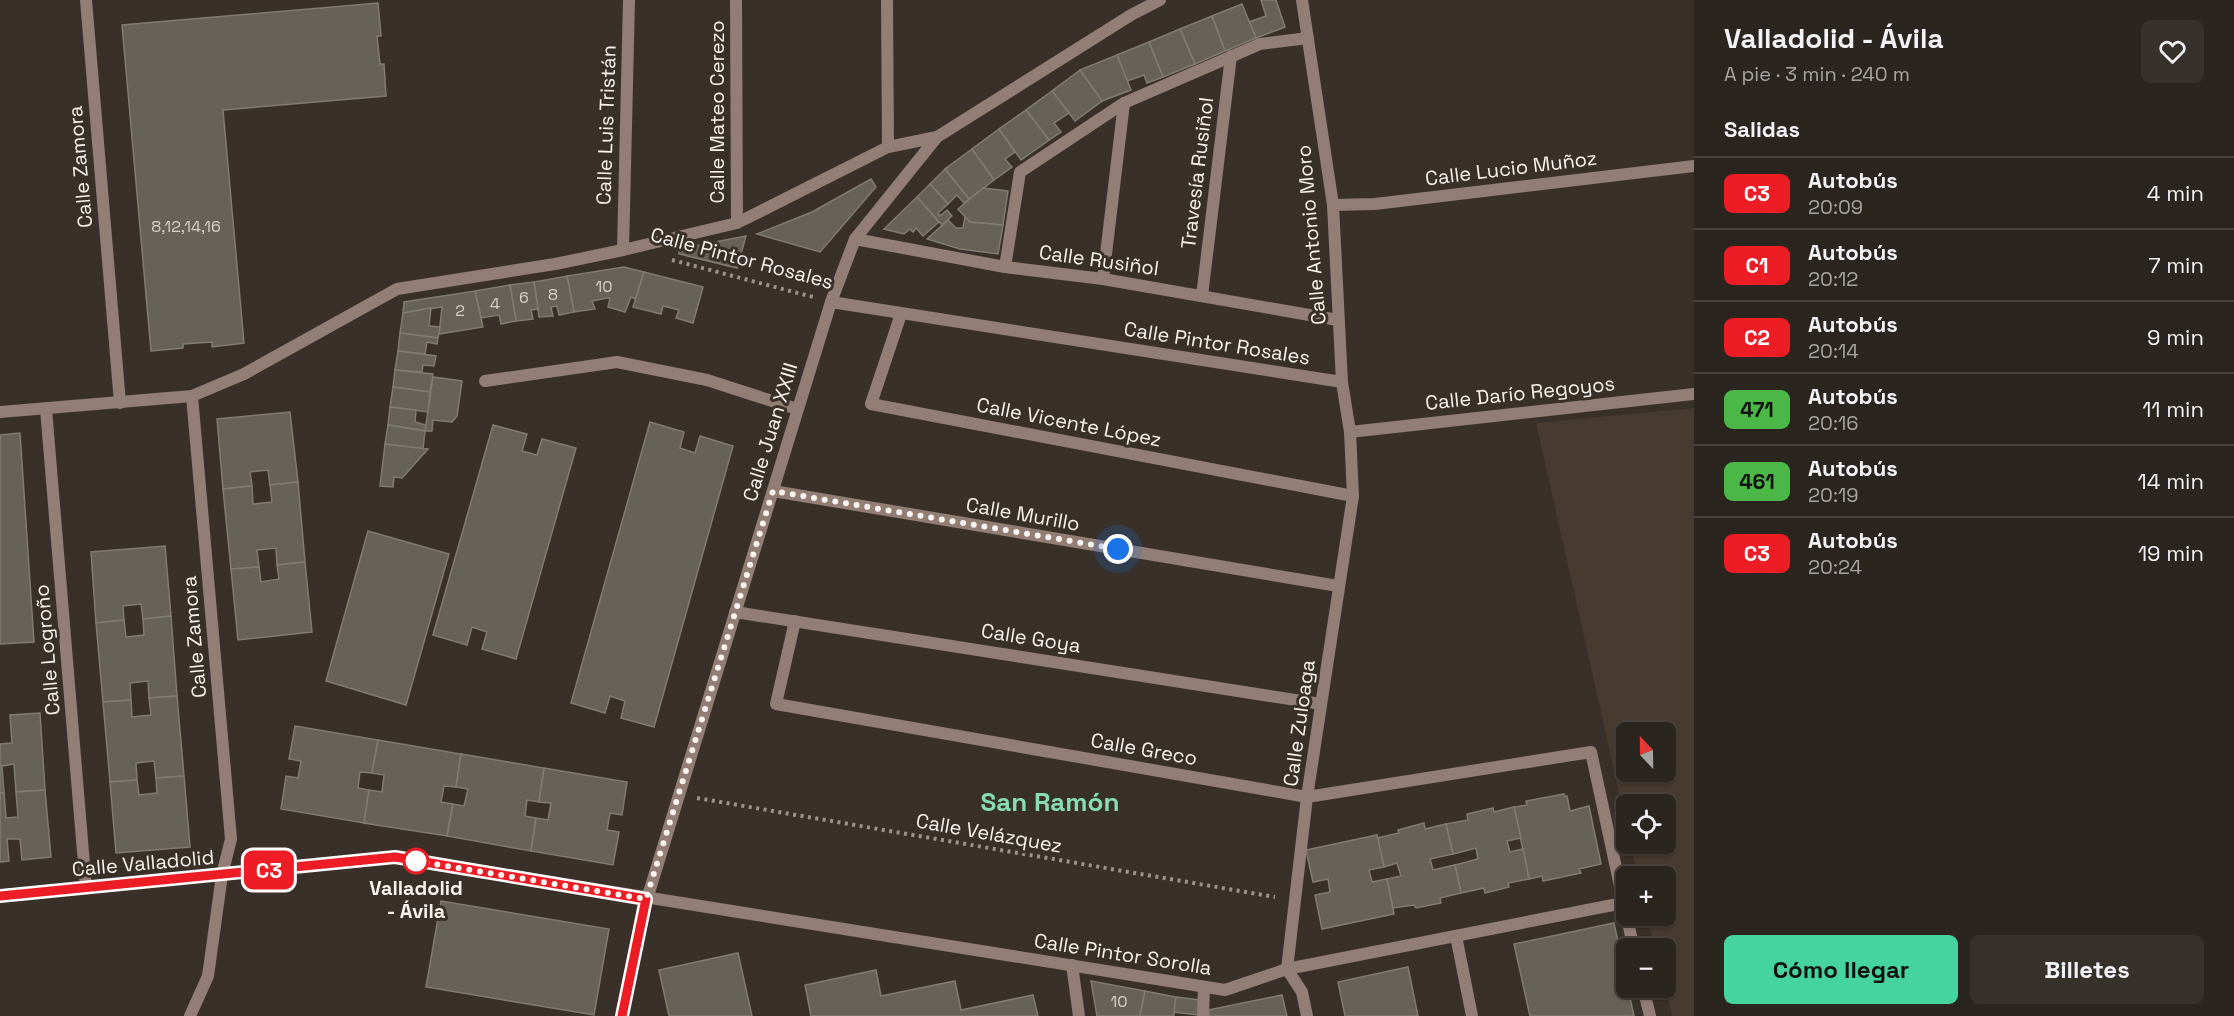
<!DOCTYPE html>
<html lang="es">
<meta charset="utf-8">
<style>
body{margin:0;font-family:"Space Grotesk",sans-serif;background:#37312c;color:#f1f3f6;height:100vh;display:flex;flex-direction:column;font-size:22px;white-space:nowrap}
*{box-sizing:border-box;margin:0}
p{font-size:20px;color:#a6a5a4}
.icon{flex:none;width:33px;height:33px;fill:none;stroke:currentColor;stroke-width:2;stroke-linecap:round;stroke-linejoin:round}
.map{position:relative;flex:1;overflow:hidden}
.details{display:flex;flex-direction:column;background:#2b251f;width:540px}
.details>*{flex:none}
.badge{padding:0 12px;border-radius:9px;font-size:21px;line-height:39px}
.needle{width:39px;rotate:338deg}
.buttons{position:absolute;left:1616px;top:722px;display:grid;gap:12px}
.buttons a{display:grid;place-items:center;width:60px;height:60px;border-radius:9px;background:#2b251f;box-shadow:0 2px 4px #0004,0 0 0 2px #47423d;font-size:30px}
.you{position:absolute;width:30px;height:30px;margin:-15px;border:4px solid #fff;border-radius:50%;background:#1a73e8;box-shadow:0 0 0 9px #1a73e833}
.map>.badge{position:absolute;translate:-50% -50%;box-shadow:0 0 0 3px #fff}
h2{padding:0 30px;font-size:22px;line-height:54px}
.round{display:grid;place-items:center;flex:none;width:63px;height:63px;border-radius:9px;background:#37312c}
.overview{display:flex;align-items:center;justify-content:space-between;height:102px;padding:0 30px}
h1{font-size:28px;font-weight:800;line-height:45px}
.cta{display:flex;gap:12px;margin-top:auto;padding:12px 30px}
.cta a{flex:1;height:69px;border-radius:9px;background:#45d49f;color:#111;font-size:24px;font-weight:800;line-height:69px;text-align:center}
.cta a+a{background:#37312c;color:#f1f3f6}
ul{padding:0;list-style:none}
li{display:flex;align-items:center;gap:18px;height:72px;padding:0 30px;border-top:2px solid #47423d}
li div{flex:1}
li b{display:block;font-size:22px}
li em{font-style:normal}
li .badge{min-width:66px;font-weight:700;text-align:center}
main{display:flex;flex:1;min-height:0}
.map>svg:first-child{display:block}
.built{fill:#473a2e;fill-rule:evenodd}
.building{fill:#676257;stroke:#817c70;stroke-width:1.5}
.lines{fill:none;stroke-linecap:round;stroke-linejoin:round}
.path{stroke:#9a948d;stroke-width:4;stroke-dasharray:3 4.5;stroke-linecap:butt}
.pedestrian{stroke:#927e75;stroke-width:12}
.minor{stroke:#927e75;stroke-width:12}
.line-casing{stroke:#fff;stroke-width:14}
.line{stroke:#ee1c25;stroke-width:9}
.walk{stroke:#f9f4ef;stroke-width:6;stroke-dasharray:0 10.8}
.stop-dot{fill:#fff;stroke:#ee1c25;stroke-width:3}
.labels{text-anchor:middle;stroke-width:6;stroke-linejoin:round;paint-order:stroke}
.number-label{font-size:16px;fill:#d4d0c9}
.street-label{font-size:20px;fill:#f9f4ef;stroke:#393129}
.stop-label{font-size:20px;font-weight:bold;fill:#f9f4ef;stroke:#393129}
.district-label{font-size:26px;font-weight:bold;fill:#87ddb7;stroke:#393129}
</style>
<main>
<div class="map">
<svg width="1694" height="1016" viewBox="0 0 1694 1016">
<rect width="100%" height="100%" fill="#393129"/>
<path class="built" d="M1694,408V1016H1672L1665,987V948H1655L1647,915H1665V876H1638L1630,843H1665V804H1626V823L1536,423ZM1626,732H1665V771H1626Z"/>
<g class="building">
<polygon points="1261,0 1276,0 1285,27 1256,38 1249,22 1266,16"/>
<polygon points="378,3 381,36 377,36 380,64 384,64 386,96 223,110 244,343 212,347 212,342 183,344 183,348 151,351 122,25"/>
<polygon points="1242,4 1256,38 1225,51 1212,16"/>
<polygon points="1212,16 1225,51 1195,64 1180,29"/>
<polygon points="1180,29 1195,64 1163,77 1149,42"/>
<polygon points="1149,42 1163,77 1147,83 1144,75 1127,81 1117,55"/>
<polygon points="1117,55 1131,90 1102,101 1080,70"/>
<polygon points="1080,70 1102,101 1075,121 1052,91"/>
<polygon points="1052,91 1069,113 1054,123 1061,132 1049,140 1026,110"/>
<polygon points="1026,110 1049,140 1021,160 999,129"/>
<polygon points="999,129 1015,152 1005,159 1012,167 994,180 972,149"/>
<polygon points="972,149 994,180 969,199 945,169"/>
<polygon points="945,169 969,199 964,203 957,195 948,204 930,184"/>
<polygon points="871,179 876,187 820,252 757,234 812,212"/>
<polygon points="930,184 948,204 938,213 940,216 947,210 952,216 942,225 917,197"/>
<polygon points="983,188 1008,191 1003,225 970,222 958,209"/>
<polygon points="917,197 939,222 923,236 916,228 913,232 910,229 904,234 884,229"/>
<polygon points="965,217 970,222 1003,225 998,254 960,249 927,239 948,220 956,228 963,228"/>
<polygon points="746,236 737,268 679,254 679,249"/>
<polygon points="624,267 644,272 636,299 631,297 625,312 608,307 610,298 607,298 592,301 595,309 574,312 567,276"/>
<polygon points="644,272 703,287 693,323 676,318 679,310 663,306 661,314 633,307"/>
<polygon points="567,276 574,312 559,315 557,306 551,307 553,316 539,317 534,282"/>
<polygon points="534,282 538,309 531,310 533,319 516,321 510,285"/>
<polygon points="510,285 516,321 501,324 499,315 481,318 475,291"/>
<polygon points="475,291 483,327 439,334 442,307 403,313 404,302"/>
<polygon points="431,308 429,326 440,327 438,338 400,333 403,313"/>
<polygon points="400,333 438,338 437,344 427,342 425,354 398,351"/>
<polygon points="398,351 436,356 434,366 423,365 422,372 395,370"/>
<polygon points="395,370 433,374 430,392 393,387"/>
<polygon points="433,377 462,381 457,416 452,422 433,420 432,431 425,431"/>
<polygon points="393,387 430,392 428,412 390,407"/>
<polygon points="390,407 416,410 415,422 426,425 425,431 388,425"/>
<polygon points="290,412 298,482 270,485 268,470 250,472 252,486 223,489 217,419"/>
<polygon points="650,422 684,432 680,448 695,453 700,436 733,446 654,727 621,718 625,701 610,696 605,713 571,703"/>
<polygon points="388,425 425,431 423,449 385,444"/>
<polygon points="493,425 527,434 522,451 537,455 542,439 576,448 516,659 482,649 487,632 472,627 467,645 433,635"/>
<polygon points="20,433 34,642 0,644 0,435"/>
<polygon points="385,444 428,449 402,478 394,477 393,487 380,486"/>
<polygon points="298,482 305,562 277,565 276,548 257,550 259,567 231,569 223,489 252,486 253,504 272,502 270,485"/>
<polygon points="368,531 449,554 406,705 326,681"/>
<polygon points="165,546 171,616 143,619 141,604 123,606 124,620 96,623 91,552"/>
<polygon points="305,562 312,632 238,640 231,569 259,567 261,582 279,579 277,565"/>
<polygon points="171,616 177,696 149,698 148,681 130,683 131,700 103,702 96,623 124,620 126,637 144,635 143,619"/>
<polygon points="177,696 184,776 156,778 154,761 136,763 137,780 110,782 103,702 131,700 132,717 151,715 149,698"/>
<polygon points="40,713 45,790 16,792 14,764 2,766 4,793 0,793 0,744 12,743 10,715"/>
<polygon points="295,726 378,740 372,773 360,772 358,788 369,790 364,823 281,809 286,776 298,778 301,761 289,759"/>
<polygon points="378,740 461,754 456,787 444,786 441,802 453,804 447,836 364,823 369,790 382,792 384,775 372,773"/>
<polygon points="461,754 544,768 539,802 527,800 525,816 536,818 531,851 447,836 453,804 464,806 468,789 456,787"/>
<polygon points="544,768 627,782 622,815 610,813 607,830 619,832 613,865 531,851 536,818 548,820 551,803 539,802"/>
<polygon points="184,776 190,847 116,853 110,782 137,780 139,795 157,793 156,778"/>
<polygon points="45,790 51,857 22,860 20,839 7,839 9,861 0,862 0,793 4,793 6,818 18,817 16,792"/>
<polygon points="1564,794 1564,796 1567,796 1570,811 1589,806 1601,864 1579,869 1581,873 1543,881 1542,876 1529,879 1514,807 1527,805 1526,801"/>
<polygon points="1514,807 1521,838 1507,841 1510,852 1523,849 1529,879 1508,883 1509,887 1485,893 1484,888 1461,893 1455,865 1478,859 1476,848 1453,854 1446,824 1468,820 1467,814 1493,808 1494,812"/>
<polygon points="1424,823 1425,829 1446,824 1453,854 1430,859 1433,870 1455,865 1461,893 1440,898 1441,903 1416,908 1414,905 1393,908 1387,879 1401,876 1397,863 1384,867 1377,838 1399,833 1398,830"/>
<polygon points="1377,835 1384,867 1369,870 1372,882 1387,879 1394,914 1322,929 1315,895 1330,892 1328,879 1313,882 1306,850"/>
<polygon points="441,901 609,929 594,1015 426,987"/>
<polygon points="1614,923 1634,1016 1530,1016 1514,944"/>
<polygon points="738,953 752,1016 669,1016 659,970"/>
<polygon points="1408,967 1418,1016 1345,1016 1338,982"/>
<polygon points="876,970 881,996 955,981 961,1010 1033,995 1038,1016 811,1016 805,985"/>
<polygon points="1091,981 1145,991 1140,1016 1097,1016"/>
<polygon points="1145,991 1176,997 1174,1016 1140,1016"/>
<polygon points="1282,995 1287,1016 1209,1016 1208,1010"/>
<polygon points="1176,997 1200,1000 1198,1015 1174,1012"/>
</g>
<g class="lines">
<g class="path">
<polyline points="672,260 813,297"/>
<polyline points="697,798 1275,897"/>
</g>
<g class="pedestrian">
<polyline points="855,239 1005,267 1103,279 1338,320"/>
<polyline points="1005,267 1020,172 1124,103 1260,44 1308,38"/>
<polyline points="1103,279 1124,103"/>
<polyline points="1202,296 1231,56"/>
<polyline points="831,302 1342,382"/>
<polyline points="1456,936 1472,1016"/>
<polyline points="1203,1016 1204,987"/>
</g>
<g class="minor">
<polyline points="86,0 120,403"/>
<polyline points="736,0 737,223"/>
<polyline points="887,0 888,147"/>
<polyline points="1302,0 1333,205 1342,382 1350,432 1353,496 1307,797 1287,969 1302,992 1307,1016"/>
<polyline points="1333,205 1375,204 1694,166"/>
<polyline points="623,250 629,0"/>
<polyline points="901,314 871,404 1353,496"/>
<polyline points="485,381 617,362 707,380 797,409"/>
<polyline points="46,409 86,888"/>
<polyline points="0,412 192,396 244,374 397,289 555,264 623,250 737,223 888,147 937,137"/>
<polyline points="1350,432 1694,394"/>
<polyline points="773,491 1338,586"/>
<polyline points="735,612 1321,704"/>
<polyline points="795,621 776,704 1307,797 1591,752 1626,914"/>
<polyline points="0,896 395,857 1225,990 1287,969 1623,903"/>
<polyline points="1626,915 1634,948"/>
<polyline points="1072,965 1079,1016"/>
<polyline points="1643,987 1650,1016"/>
<polyline points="190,1016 208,976 222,875 231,839 192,396"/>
<polyline points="622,1016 647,899 831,302 855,239 937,137 1131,15 1160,0"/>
</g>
</g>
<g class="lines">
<defs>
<polyline id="line" points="0,896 395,857 646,899 622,1016"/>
</defs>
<use href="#line" class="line-casing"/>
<use href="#line" class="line"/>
<polyline class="walk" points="416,861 646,899 773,491 1118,549"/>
</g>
<circle class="stop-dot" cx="416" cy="861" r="12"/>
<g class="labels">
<g class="number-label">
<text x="186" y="232">8,12,14,16</text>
<text x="604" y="292">10</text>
<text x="553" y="300">8</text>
<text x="524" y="303">6</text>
<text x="495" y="309">4</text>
<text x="460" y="316">2</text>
<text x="1119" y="1007">10</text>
</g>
<g class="street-label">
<text transform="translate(717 112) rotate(-90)" y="7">Calle Mateo Cerezo</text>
<text transform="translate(606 125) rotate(-88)" y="7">Calle Luis Tristán</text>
<text transform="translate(80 167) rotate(-95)" y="7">Calle Zamora</text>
<text transform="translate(1511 168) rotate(-7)" y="7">Calle Lucio Muñoz</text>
<text transform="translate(1197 173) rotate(-83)" y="7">Travesía Rusiñol</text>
<text transform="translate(1311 235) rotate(-95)" y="7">Calle Antonio Moro</text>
<text transform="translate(742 258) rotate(15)" y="7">Calle Pintor Rosales</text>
<text transform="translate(1099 260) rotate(8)" y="7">Calle Rusiñol</text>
<text transform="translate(1217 343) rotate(9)" y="7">Calle Pintor Rosales</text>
<text transform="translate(1520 393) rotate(-6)" y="7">Calle Darío Regoyos</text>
<text transform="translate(1069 422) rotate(11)" y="7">Calle Vicente López</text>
<text transform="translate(770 432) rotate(-73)" y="7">Calle Juan XXIII</text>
<text transform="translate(1023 514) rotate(10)" y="7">Calle Murillo</text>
<text transform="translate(194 637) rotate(-95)" y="7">Calle Zamora</text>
<text transform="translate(1031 638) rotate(9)" y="7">Calle Goya</text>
<text transform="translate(47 650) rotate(-95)" y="7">Calle Logroño</text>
<text transform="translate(1299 723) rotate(-82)" y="7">Calle Zuloaga</text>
<text transform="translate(1144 749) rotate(10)" y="7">Calle Greco</text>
<text transform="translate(989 833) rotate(10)" y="7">Calle Velázquez</text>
<text transform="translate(143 863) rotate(-5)" y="7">Calle Valladolid</text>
<text transform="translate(1123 954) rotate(9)" y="7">Calle Pintor Sorolla</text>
</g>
<g class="stop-label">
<text x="416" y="895">Valladolid<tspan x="416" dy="23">- Ávila</tspan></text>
</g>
<g class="district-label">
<text x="1050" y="811">San Ramón</text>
</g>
</g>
</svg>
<div class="buttons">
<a><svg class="needle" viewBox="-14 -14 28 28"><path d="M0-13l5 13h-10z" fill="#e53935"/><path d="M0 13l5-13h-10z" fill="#a6a5a4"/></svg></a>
<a><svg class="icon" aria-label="locate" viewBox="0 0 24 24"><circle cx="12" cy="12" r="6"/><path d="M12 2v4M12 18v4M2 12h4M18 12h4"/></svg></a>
<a>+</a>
<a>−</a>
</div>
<div class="you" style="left:1118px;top:549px"></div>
<b class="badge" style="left:269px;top:870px;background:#ee1c25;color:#fff">C3</b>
</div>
<section class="details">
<div class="overview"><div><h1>Valladolid - Ávila</h1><p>A pie · 3 min · 240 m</p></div><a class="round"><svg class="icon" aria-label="heart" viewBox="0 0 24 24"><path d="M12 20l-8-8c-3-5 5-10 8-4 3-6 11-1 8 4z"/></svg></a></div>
<h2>Salidas</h2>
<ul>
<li><span class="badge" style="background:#ee1c25;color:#fff">C3</span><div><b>Autobús</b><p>20:09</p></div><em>4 min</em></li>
<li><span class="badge" style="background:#ee1c25;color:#fff">C1</span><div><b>Autobús</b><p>20:12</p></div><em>7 min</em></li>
<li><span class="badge" style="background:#ee1c25;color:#fff">C2</span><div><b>Autobús</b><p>20:14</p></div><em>9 min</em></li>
<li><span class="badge" style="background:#4ab747;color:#111">471</span><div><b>Autobús</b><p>20:16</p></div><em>11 min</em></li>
<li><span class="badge" style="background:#4ab747;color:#111">461</span><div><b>Autobús</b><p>20:19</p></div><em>14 min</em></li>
<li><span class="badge" style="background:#ee1c25;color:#fff">C3</span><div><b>Autobús</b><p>20:24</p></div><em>19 min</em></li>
</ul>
<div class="cta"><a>Cómo llegar</a><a>Billetes</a></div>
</section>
</main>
